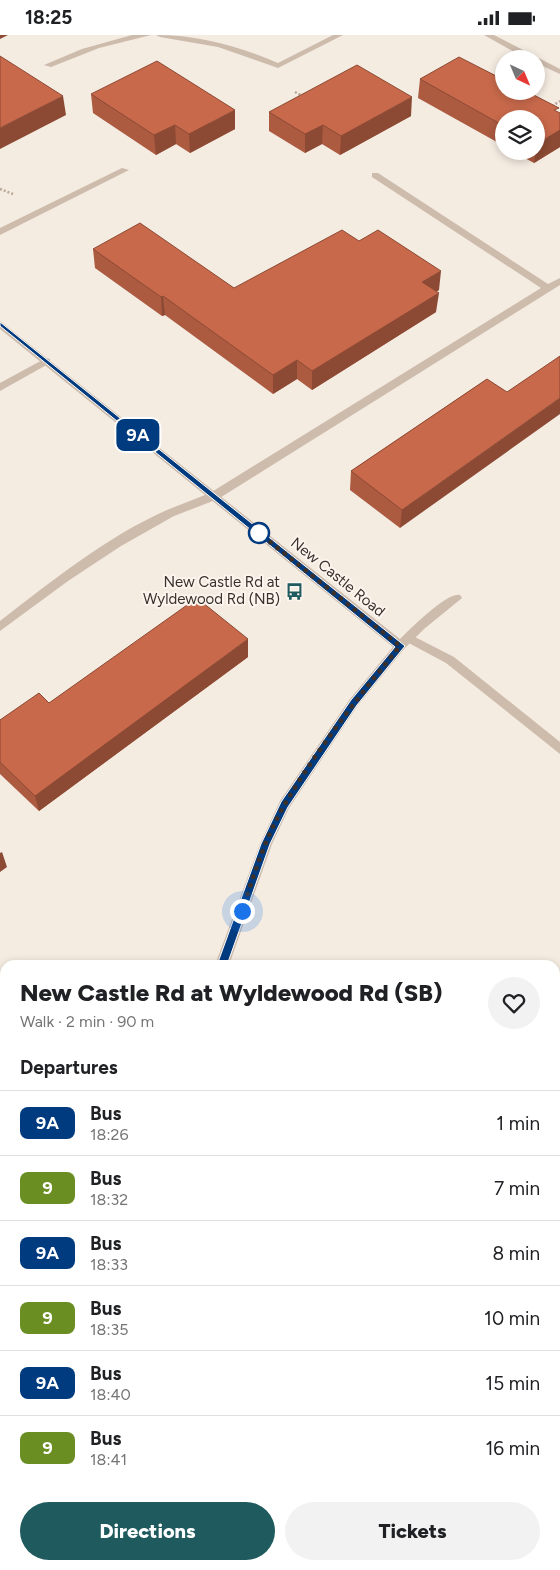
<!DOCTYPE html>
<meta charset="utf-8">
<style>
body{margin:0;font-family:Figtree,sans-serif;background:#f2f2f2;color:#202124;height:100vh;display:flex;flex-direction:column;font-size:19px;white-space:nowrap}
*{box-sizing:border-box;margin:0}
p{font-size:16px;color:#757577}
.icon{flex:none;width:28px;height:28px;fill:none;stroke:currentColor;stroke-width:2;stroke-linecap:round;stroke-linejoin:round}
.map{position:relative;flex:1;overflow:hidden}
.drawer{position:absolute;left:0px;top:925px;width:560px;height:610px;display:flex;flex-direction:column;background:#fff;border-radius:15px 15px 0 0;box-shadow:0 2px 8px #0003}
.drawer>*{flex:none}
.badge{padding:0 10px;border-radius:8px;font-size:18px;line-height:32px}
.needle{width:32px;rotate:136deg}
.fabs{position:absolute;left:495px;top:15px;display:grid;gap:10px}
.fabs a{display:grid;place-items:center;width:50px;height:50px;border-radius:50%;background:#fff;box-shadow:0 2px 8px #0003;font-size:25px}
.you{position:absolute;width:25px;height:25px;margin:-12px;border:4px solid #fff;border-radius:50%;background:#1a73e8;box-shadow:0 0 0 8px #1a73e833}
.map>.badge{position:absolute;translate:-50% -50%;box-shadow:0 0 0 2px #fff}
h2{padding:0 20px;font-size:19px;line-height:45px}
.round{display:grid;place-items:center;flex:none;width:52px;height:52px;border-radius:26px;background:#f2f2f2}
.summary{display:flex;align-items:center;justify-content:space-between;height:85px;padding:0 20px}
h1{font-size:24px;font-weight:800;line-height:38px}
.cta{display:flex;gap:10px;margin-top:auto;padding:10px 20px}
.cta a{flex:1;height:58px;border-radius:30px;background:#1f5a5e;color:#fff;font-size:20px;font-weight:800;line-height:58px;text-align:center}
.cta a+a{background:#f2f2f2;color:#202124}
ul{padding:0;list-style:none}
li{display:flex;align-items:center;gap:15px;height:65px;padding:0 20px;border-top:1px solid #e0e0e0}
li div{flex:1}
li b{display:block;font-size:19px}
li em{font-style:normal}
li .badge{min-width:55px;font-weight:700;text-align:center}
.status{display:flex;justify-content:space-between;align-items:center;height:35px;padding:0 25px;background:#fff;direction:ltr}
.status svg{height:14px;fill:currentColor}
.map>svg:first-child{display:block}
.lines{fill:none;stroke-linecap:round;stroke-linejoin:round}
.path{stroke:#b9a596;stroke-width:2.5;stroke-dasharray:2 2;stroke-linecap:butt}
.lane{fill:#cdbbac;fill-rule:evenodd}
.street{fill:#cdbbac;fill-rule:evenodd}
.wall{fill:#ac5a40}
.shaded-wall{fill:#8c4a34}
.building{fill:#c8694b;stroke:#8c4a34}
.line{fill:#003b80;stroke:#fff}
.walk{stroke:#3b302b;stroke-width:5;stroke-dasharray:0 9}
.stop-dot{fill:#fff;stroke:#003b80;stroke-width:2.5}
.labels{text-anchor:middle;stroke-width:4;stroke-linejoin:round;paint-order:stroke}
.street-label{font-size:15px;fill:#3b302b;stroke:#fbf5ee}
.poi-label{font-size:15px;fill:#3b302b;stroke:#fbf5ee;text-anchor:end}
</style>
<div class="status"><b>18:25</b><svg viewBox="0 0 49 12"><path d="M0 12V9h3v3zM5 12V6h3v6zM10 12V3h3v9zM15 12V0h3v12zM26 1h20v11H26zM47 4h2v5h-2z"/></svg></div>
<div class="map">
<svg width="560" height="1535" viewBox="0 0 560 1535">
<rect width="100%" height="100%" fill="#f4ebe1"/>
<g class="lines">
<g class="path">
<polyline points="295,57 304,62"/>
<polyline points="552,71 560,66"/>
<polyline points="0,154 13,159"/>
</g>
<g class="lane">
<polygon points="132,0 151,0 99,13 51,32 44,30 82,14"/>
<path d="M156,0C199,0 238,11 278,28L333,0H343L278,33L218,12L160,2Z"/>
<polygon points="484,0 494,0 560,34 560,39 536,28 536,24 527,24"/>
<polygon points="122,133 129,135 0,200 0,193"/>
<path d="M372,138H378L548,249L560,243V250L218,464L174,481L121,511L68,546L0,596V586C52,546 106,502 167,475C181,469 196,464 210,458L541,253L372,142Z"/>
<polygon points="46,323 50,324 50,328 0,356 0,348"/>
<polygon points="409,599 454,622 560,707 560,719 446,628 405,606 403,603"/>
<polygon points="560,985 560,1000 555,1002 555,987"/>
<polygon points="243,1530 268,1530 270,1535 245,1535"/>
</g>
<g class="street">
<path d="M0,286L400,604C409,595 448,556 460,560L462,563L424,594L404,614L358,670L289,773L272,809L229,930H215L260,809L280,766L350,664L393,612L0,294Z"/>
<polygon points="33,1530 49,1530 47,1535 31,1535"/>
</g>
</g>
<g class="wall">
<polygon points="420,44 558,77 560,78 560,112 534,128 512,116 536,116 536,84 504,84 504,111 418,63"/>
<polygon points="91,59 235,94 190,118 176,109 156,120 93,78"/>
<polygon points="269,77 411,81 340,120 322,109 305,118 269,96"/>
<polygon points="93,214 234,253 439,255 436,256 436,277 312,355 297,344 273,359 165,280 162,281 95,233"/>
<polygon points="487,344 400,493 350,455 351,436"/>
<polygon points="248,622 39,776 0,739 0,685 49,668"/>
<polygon points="488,1530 555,1530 560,1535 493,1535"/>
</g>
<g class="shaded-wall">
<polygon points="0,0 8,0 0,4"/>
<polygon points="63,61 66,80 0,114 0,93"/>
<polygon points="412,62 411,81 340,120 341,101"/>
<polygon points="235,75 235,94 190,118 189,99"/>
<polygon points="175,90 176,109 156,120 154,100"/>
<polygon points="323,90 322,109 305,118 305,99"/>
<polygon points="560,95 560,112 534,128 537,109"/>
<polygon points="441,236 439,255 420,266 422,247"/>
<polygon points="439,258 436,277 312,355 312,336"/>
<polygon points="163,261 165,280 162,281 161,262"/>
<polygon points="297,325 297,344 273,359 273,340"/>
<polygon points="560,363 560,379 400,493 402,475"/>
<polygon points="248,604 248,622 39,776 35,761"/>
<polygon points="2,817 7,832 0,837 0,818"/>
</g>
<g class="building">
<polygon points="0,21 63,61 0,93"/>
<polygon points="459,22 504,45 504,56 526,56 559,73 554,75 560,78 560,95 537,109 536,84 504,84 504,91 420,44"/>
<polygon points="157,26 235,75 189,99 175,90 154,100 91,59"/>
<polygon points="357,30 412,62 341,101 323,90 305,99 269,77"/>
<polygon points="140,188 234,253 342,195 359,206 378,195 441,236 422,247 439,258 312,336 297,325 273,340 163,261 161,262 93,214"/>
<polygon points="560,321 560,363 402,475 351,436 487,344 507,357"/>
<polygon points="197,563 248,604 35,761 0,727 0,685 39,658 49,668"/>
<polygon points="555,1423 560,1428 560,1535 501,1535 496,1530 555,1530"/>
</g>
<polygon class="line" points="0,287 405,611 357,670 288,772 270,809 227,930 222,935 217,930 261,809 281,767 351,665 395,612 0,291"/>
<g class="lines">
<path class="walk" d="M242,876C254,840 265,802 285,769C318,713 359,661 400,611L259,498"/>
</g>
<defs>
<symbol id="bus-bare" viewBox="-9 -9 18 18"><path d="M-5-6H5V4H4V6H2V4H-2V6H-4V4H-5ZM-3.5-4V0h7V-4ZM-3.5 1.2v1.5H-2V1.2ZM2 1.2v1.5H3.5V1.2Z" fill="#1f5a5e" stroke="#fbf5ee" stroke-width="2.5" paint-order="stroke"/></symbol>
</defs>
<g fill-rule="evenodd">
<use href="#bus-bare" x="282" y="544" width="25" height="25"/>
</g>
<circle class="stop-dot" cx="259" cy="498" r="10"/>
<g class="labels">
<g class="street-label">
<text transform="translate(338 542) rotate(39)" y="5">New Castle Road</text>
</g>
<g class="poi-label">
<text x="280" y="552">New Castle Rd at<tspan x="280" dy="17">Wyldewood Rd (NB)</tspan></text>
</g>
</g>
</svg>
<div class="fabs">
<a><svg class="needle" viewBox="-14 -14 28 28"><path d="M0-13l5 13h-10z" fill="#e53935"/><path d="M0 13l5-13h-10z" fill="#757577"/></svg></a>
<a><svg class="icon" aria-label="layers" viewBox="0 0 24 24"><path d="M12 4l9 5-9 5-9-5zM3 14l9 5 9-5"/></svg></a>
</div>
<div class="you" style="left:242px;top:876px"></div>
<b class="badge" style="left:138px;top:400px;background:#003b80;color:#fff">9A</b>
<section class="drawer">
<div class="summary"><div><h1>New Castle Rd at Wyldewood Rd (SB)</h1><p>Walk · 2 min · 90 m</p></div><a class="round"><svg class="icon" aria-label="heart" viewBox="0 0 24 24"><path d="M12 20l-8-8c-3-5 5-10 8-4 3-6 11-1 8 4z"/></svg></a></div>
<h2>Departures</h2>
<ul>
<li><span class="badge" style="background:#003b80;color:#fff">9A</span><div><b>Bus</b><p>18:26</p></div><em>1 min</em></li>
<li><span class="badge" style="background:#6b8e23;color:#fff">9</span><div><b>Bus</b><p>18:32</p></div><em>7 min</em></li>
<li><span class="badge" style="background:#003b80;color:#fff">9A</span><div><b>Bus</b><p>18:33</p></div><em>8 min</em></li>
<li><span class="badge" style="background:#6b8e23;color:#fff">9</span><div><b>Bus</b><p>18:35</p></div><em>10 min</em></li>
<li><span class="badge" style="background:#003b80;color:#fff">9A</span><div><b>Bus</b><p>18:40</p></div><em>15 min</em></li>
<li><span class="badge" style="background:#6b8e23;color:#fff">9</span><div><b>Bus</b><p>18:41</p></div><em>16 min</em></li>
</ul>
<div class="cta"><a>Directions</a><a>Tickets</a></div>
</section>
</div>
